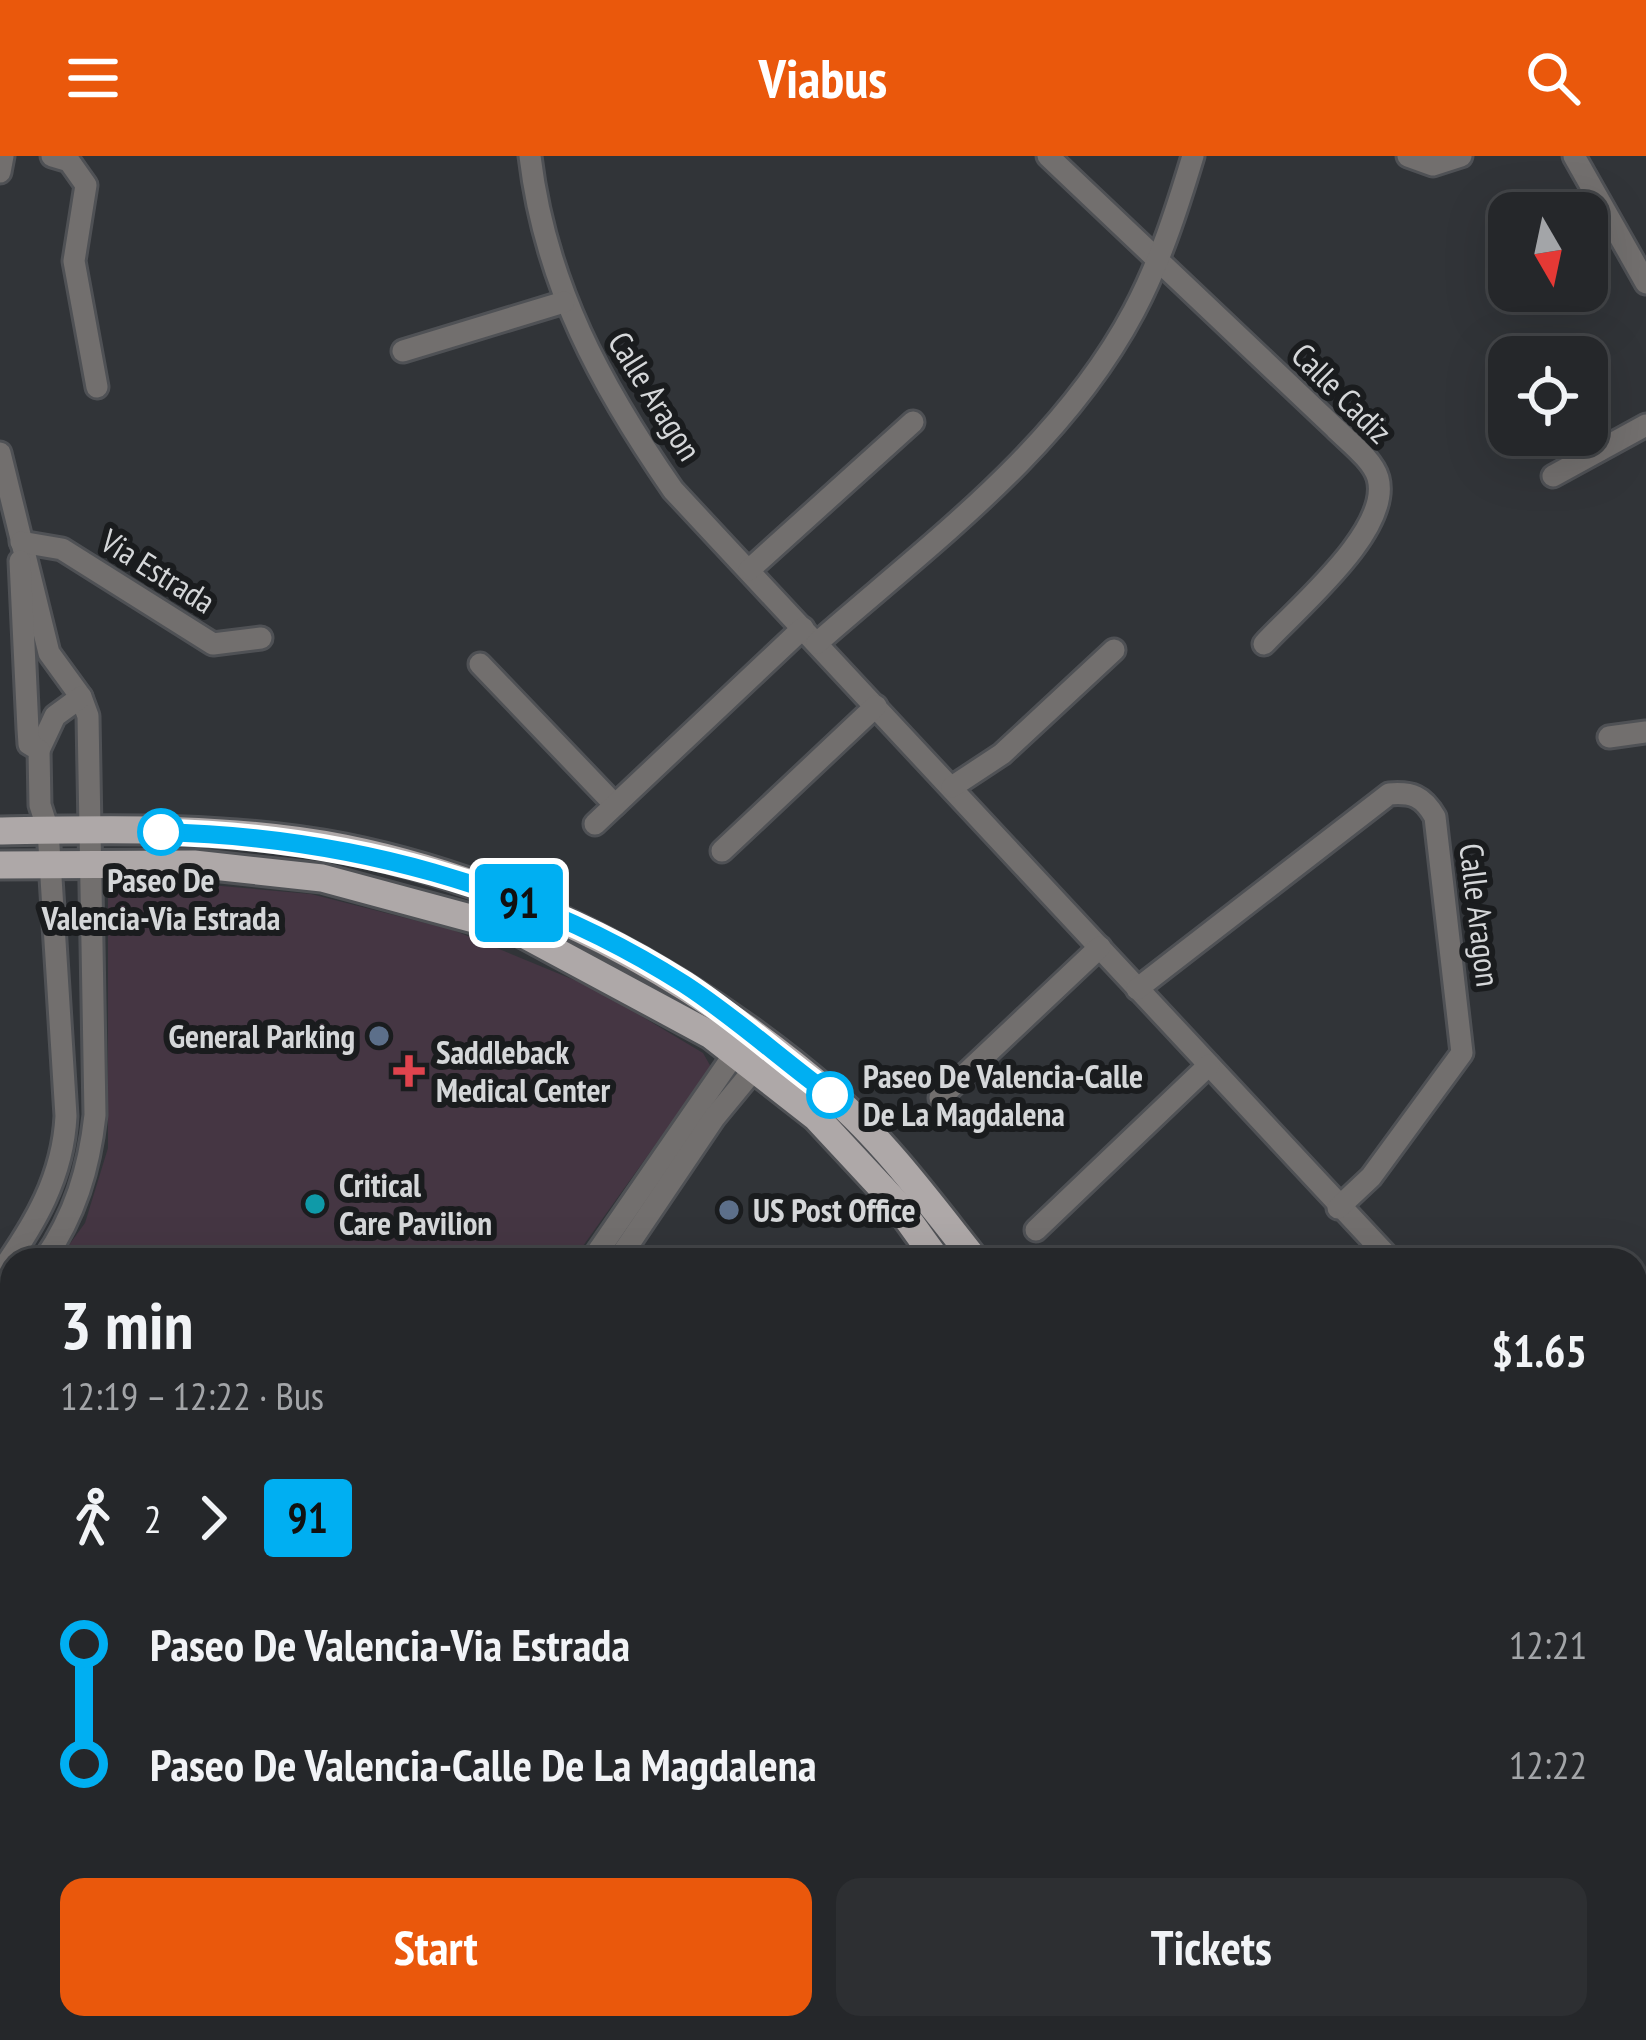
<!DOCTYPE html>
<meta charset="utf-8">
<style>
body{margin:0;font-family:"PT Sans Narrow",sans-serif;background:#2d2f32;color:#f1f3f6;height:100vh;display:flex;flex-direction:column;font-size:45px;white-space:nowrap}
*{box-sizing:border-box;margin:0}
p{font-size:39px;color:#a3a5a8}
.icon{flex:none;width:66px;height:66px;fill:none;stroke:currentColor;stroke-width:2;stroke-linecap:round;stroke-linejoin:round}
.map{position:relative;flex:1;overflow:hidden}
.panel{position:absolute;left:0px;top:1092px;width:1647px;height:792px;display:flex;flex-direction:column;background:#25272a;border-radius:36px 36px 0 0;box-shadow:0 12px 48px #0002,0 0 0 3px #424447}
.panel>*{flex:none}
.badge{padding:0 24px;border-radius:9px;font-size:42px;line-height:78px}
.needle{width:78px;rotate:171deg}
.controls{position:absolute;left:1488px;top:36px;display:grid;gap:24px}
.controls a{display:grid;place-items:center;width:120px;height:120px;border-radius:24px;background:#25272a;box-shadow:0 12px 48px #0002,0 0 0 3px #424447;font-size:60px}
.map>.badge{position:absolute;translate:-50% -50%;box-shadow:0 0 0 6px #fff}
.legs{display:flex;align-items:center;gap:18px;height:132px;padding:0 60px;font-size:39px}
.legs p{margin-inline-start:auto}
.overview{display:flex;align-items:center;justify-content:space-between;height:204px;padding:0 60px}
h1{font-size:66px;font-weight:700;line-height:90px}
.button{display:flex;gap:24px;margin-top:auto;padding:24px 60px}
.button a{flex:1;height:138px;border-radius:24px;background:#ea580c;color:#fff;font-size:48px;font-weight:700;line-height:138px;text-align:center}
.button a+a{background:#2d2f32;color:#f1f3f6}
ul{padding:0 60px;list-style:none}
li{display:flex;align-items:center;gap:42px;height:120px;font-size:45px}
li i{display:grid;place-items:center;width:18px;height:100%;margin:0 15px;background:currentColor}
li i::after{content:'';width:30px;height:30px;margin:-15px;border:9px solid;border-radius:50%;background:#25272a}
li p{margin-inline-start:auto}
li:first-child i{background:linear-gradient(#0000 50%,currentColor 0)}
li:last-child i{background:linear-gradient(currentColor 50%,#0000 0)}
header{display:flex;justify-content:space-between;align-items:center;height:156px;padding:0 60px;background:#ea580c;color:#fff;font-size:54px;font-weight:700}
.map>svg:first-child{display:block}
.built{fill:#383f48}
.medical{fill:#453643}
.lines{fill:none;stroke-linecap:round;stroke-linejoin:round}
.minor-casing{stroke:#4f5155;stroke-width:27}
.major-casing{stroke:#4f5155;stroke-width:33}
.minor{stroke:#726f6e;stroke-width:21}
.major{stroke:#aea8a8;stroke-width:27}
.line-1-casing{stroke:#fff;stroke-width:27}
.line-1{stroke:#00aff2;stroke-width:18}
.stop-1-dot{fill:#fff;stroke:#00aff2;stroke-width:6}
.service-dot{fill:#5c6f8a;stroke:#1a1c1e;stroke-width:4.5}
.health-dot{fill:#e0444e;stroke:#1a1c1e;stroke-width:4.5}
.culture-dot{fill:#0f9aa8;stroke:#1a1c1e;stroke-width:4.5}
.labels{text-anchor:middle;stroke-width:12;stroke-linejoin:round;paint-order:stroke}
.street-label{font-size:33px;fill:#d5d7d9;stroke:#1a1c1e}
.stop-label{font-size:33px;font-weight:bold;fill:#d5d7d9;stroke:#1a1c1e}
.poi-label{font-size:33px;font-weight:bold;fill:#d5d7d9;stroke:#1a1c1e;text-anchor:start}
</style>
<header><svg class="icon" aria-label="menu" viewBox="0 0 24 24"><path d="M4 6h16M4 12h16M4 18h16"/></svg>Viabus<svg class="icon" aria-label="search" viewBox="0 0 24 24"><circle cx="10" cy="10" r="6"/><path d="M15 15l6 6"/></svg></header>
<div class="map">
<svg width="1646" height="1884" viewBox="0 0 1646 1884">
<rect width="100%" height="100%" fill="#313438"/>
<polygon class="built" points="0,1200 12,1209 12,1872 946,1872 948,1884 0,1884"/>
<polygon class="medical" points="176,726 311,738 453,774 596,833 703,897 711,911 573,1104 58,1104 85,1067 108,992 108,739 118,727"/>
<g class="lines">
<defs>
<g id="minor">
<polyline points="52,0 69,5 86,29 74,105 97,231"/>
<path d="M530,0C545,128 601,230 673,334L1391,1104"/>
<path d="M1048,0L1335,272C1349,286 1373,304 1378,322C1392,374 1297,452 1264,488"/>
<polyline points="1408,0 1433,9 1461,0"/>
<polyline points="1574,0 1646,127"/>
<polyline points="0,16 3,0"/>
<polyline points="403,195 564,146"/>
<polyline points="1544,198 1546,201"/>
<polyline points="1587,272 1600,294"/>
<path d="M0,297L49,497L81,541L88,560L95,959C89,1013 75,1059 44,1104"/>
<polyline points="1553,320 1646,269"/>
<polyline points="21,386 62,393 213,488 261,482"/>
<polyline points="749,414 913,266"/>
<path d="M817,487C931,387 1062,291 1134,155C1160,106 1177,53 1193,0"/>
<polyline points="480,508 615,649"/>
<polyline points="1609,581 1646,576"/>
<polyline points="39,594 55,560 81,541"/>
<polyline points="952,631 1002,598 1114,494"/>
<polyline points="595,668 803,472"/>
<polyline points="722,695 876,550"/>
<path d="M1137,833L1389,638C1412,636 1423,640 1435,661L1462,897L1371,1021L1338,1052"/>
<polyline points="940,942 1100,791"/>
<polyline points="1036,1074 1209,909"/>
<polyline points="592,1104 742,887"/>
<polyline points="618,1104 714,962 761,905"/>
<path d="M0,1117C35,1068 63,1021 66,960L48,674L40,649L39,594L29,588L28,573L20,405"/>
<polyline points="0,1156 12,1148"/>
<polyline points="0,1179 12,1188"/>
<polyline points="1635,1264 1646,1269"/>
<polyline points="1635,1358 1646,1342"/>
<polyline points="1646,1407 1646,1460"/>
<polyline points="1635,1532 1646,1528"/>
</g>
<g id="major">
<path d="M0,675C113,673 232,670 344,692C523,728 695,821 832,940C885,986 932,1050 975,1104"/>
<polyline points="0,709 194,708 322,722 518,775 711,879 816,961 896,1047 937,1104"/>
<polyline points="1635,1821 1646,1819"/>
<polyline points="1635,1853 1646,1851"/>
<polyline points="1120,1884 1218,1872"/>
<polyline points="1397,1884 1480,1872"/>
</g>
</defs>
<use href="#minor" class="minor-casing"/>
<use href="#major" class="major-casing"/>
<use href="#minor" class="minor"/>
<use href="#major" class="major"/>
</g>
<g class="lines">
<defs>
<path id="line-1" d="M161,676C346,681 527,728 684,828C735,861 781,903 830,939"/>
</defs>
<use href="#line-1" class="line-1-casing"/>
<use href="#line-1" class="line-1"/>
</g>
<g class="stop-1-dot">
<circle cx="161" cy="676" r="21"/>
<circle cx="830" cy="939" r="21"/>
</g>
<g class="service-dot">
<circle cx="379" cy="880" r="12"/>
<circle cx="729" cy="1054" r="12"/>
</g>
<path class="health-dot" d="M403 897h12v12h12v12h-12v12h-12v-12h-12v-12h12z"/>
<circle class="culture-dot" cx="315" cy="1048" r="12"/>
<g class="labels">
<g class="street-label">
<text transform="translate(1342 237) rotate(45)" y="12">Calle Cadiz</text>
<text transform="translate(655 240) rotate(58)" y="12">Calle Aragon</text>
<text transform="translate(158 415) rotate(32)" y="12">Via Estrada</text>
<text transform="translate(1480 759) rotate(83)" y="12">Calle Aragon</text>
</g>
<g class="stop-label">
<text x="161" y="736">Paseo De<tspan x="161" dy="38">Valencia-Via Estrada</tspan></text>
<text x="863" y="932" text-anchor="start">Paseo De Valencia-Calle<tspan x="863" dy="38">De La Magdalena</tspan></text>
</g>
<g class="poi-label">
<text x="355" y="892" text-anchor="end">General Parking</text>
<text x="436" y="908">Saddleback<tspan x="436" dy="38">Medical Center</tspan></text>
<text x="339" y="1041">Critical<tspan x="339" dy="38">Care Pavilion</tspan></text>
<text x="753" y="1066">US Post Office</text>
</g>
</g>
</svg>
<div class="controls">
<a><svg class="needle" viewBox="-14 -14 28 28"><path d="M0-13l5 13h-10z" fill="#e53935"/><path d="M0 13l5-13h-10z" fill="#a3a5a8"/></svg></a>
<a><svg class="icon" aria-label="locate" viewBox="0 0 24 24"><circle cx="12" cy="12" r="6"/><path d="M12 2v4M12 18v4M2 12h4M18 12h4"/></svg></a>
</div>
<b class="badge" style="left:519px;top:747px;background:#00aff2;color:#111">91</b>
<section class="panel">
<div class="overview"><div><h1>3 min</h1><p>12:19 – 12:22 · Bus</p></div><b>$1.65</b></div>
<div class="legs"><svg class="icon" aria-label="walk" viewBox="0 0 24 24"><circle cx="13" cy="4" r="2"/><path d="M13 8l-2 6 4 7M11 14l-3 7M7 12l3-4h3l4 4"/></svg>2<svg class="icon" aria-label="forward" viewBox="0 0 24 24"><path d="M9 5l7 7-7 7"/></svg><b class="badge" style="background:#00aff2;color:#111">91</b></div>
<ul>
<li><i style="color:#00aff2"></i><b>Paseo De Valencia-Via Estrada</b><p>12:21</p></li>
<li><i style="color:#00aff2"></i><b>Paseo De Valencia-Calle De La Magdalena</b><p>12:22</p></li>
</ul>
<div class="button"><a>Start</a><a>Tickets</a></div>
</section>
</div>
